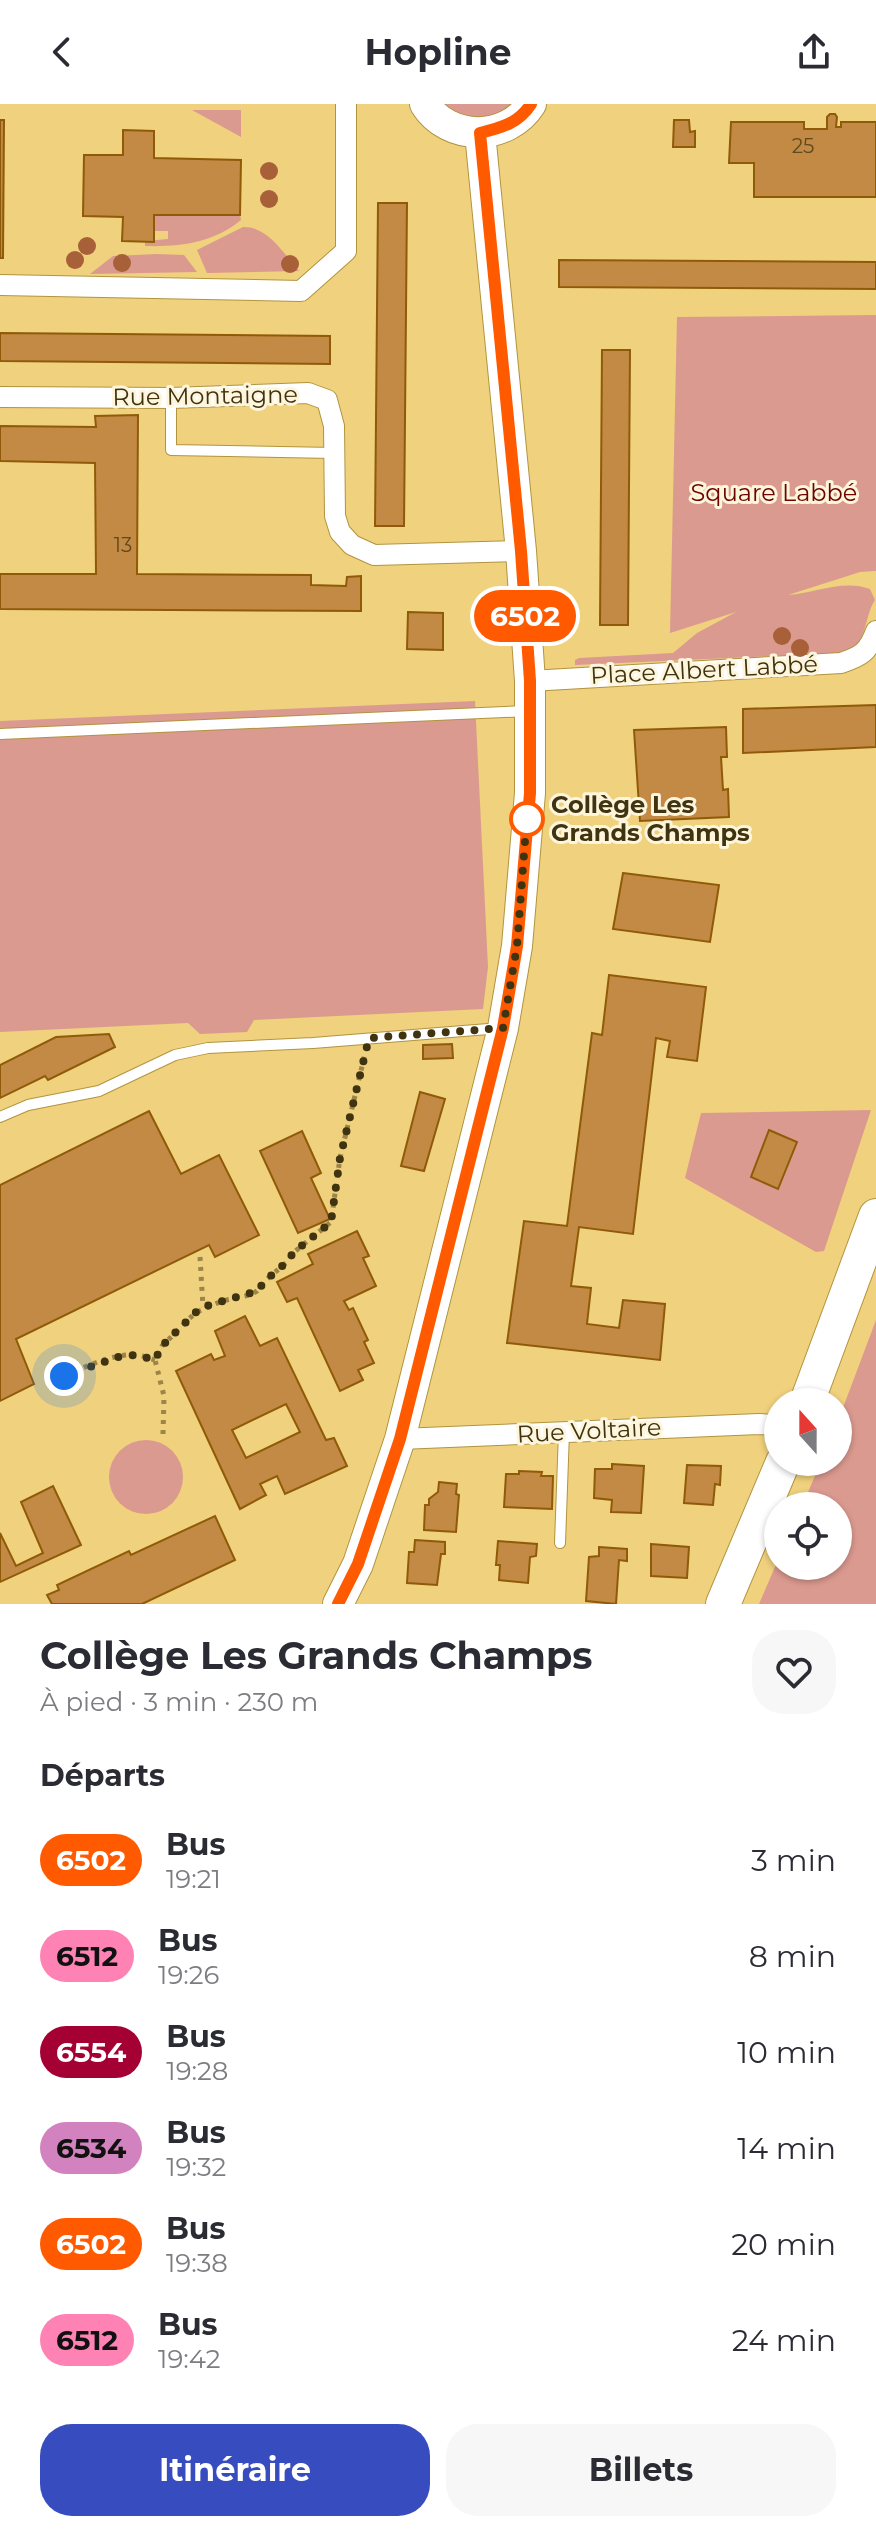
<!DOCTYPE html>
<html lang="fr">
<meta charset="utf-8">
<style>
body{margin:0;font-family:Montserrat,sans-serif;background:#f7f7f7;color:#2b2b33;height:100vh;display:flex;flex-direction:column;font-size:30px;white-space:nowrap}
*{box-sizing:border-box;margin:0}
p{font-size:26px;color:#7c7c81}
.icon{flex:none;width:44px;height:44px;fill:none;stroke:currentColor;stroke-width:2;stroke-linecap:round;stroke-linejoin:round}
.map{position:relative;height:1500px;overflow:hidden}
.drawer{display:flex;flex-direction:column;background:#fff;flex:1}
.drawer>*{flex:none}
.badge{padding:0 16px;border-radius:26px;font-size:28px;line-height:52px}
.needle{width:52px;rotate:339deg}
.tools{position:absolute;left:764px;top:1284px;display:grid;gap:16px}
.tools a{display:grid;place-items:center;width:88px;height:88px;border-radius:50%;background:#fff;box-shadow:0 2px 6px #0004;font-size:40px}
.you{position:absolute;width:40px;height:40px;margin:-20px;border:6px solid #fff;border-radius:50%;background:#1a73e8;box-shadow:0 0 0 12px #1a73e833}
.map>.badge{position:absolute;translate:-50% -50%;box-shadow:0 0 0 4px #fff}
h2{padding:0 40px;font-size:30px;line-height:72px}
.round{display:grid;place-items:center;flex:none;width:84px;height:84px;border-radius:32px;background:#f7f7f7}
.overview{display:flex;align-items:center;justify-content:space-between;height:136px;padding:0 40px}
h1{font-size:38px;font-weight:700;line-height:60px}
.cta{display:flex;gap:16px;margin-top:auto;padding:16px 40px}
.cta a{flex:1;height:92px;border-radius:32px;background:#374dbf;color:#fff;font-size:32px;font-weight:700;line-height:92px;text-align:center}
.cta a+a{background:#f7f7f7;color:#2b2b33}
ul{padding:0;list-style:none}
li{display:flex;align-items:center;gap:24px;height:96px;padding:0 40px}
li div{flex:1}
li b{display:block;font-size:30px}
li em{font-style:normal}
li .badge{min-width:88px;font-weight:700;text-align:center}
header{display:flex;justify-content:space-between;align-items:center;height:104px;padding:0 40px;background:#fff;font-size:36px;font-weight:700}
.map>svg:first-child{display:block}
.green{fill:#db9a8f;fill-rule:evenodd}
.building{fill:#c28a45;stroke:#8f5b08;stroke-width:2;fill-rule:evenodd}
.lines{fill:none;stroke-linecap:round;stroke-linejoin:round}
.lane-casing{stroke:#b2943f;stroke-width:12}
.street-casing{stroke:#b2943f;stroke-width:22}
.secondary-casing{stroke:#b2943f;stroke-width:32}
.primary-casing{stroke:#b2943f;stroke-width:36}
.path{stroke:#9b8548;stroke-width:5;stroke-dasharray:4 6;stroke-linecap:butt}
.lane{stroke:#fff;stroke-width:10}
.street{stroke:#fff;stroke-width:20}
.secondary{stroke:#fff;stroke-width:30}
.primary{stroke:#fff;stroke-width:34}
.tree{fill:#a86039}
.line-casing{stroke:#fff;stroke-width:18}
.line{stroke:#ff5a00;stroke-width:12}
.walk{stroke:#40330f;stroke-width:8;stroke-dasharray:0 14.4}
.stop-dot{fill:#fff;stroke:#ff5a00;stroke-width:4}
.labels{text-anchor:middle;stroke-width:6;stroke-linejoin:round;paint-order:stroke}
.number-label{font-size:20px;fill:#60491c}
.street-label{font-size:24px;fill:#40330f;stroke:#fef5dd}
.park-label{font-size:24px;fill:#6e0401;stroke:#fef5dd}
.stop-label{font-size:24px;font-weight:bold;fill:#40330f;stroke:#fef5dd;text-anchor:start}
</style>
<header><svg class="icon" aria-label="back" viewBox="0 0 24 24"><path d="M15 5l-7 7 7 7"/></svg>Hopline<svg class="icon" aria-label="share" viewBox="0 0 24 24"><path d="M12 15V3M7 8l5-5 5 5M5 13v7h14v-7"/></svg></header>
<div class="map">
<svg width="876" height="1500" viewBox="0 0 876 1500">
<rect width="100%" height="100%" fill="#f0d17d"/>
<g class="green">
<polygon points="441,0 519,0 506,11 473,18"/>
<polygon points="192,6 241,6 241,33"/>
<path d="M154,111H240L241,116C213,139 180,143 145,142V137L168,135V127H154Z"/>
<path d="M243,123C268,122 284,150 299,167L207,169L197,146Z"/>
<polygon points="157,150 184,151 197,168 90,170 113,152"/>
<path d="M876,211V467L860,468L788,491C814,489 844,475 870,485L875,496C862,516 869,545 839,549L575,561V556L579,554L673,549L697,529L736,508L670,529L677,213Z"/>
<polygon points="475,597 488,863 483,905 254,916 247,928 200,930 188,919 0,928 0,617"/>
<path d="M871,1006L824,1147L816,1148L685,1074L701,1009ZM769,1027L797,1038L778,1085L751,1072Z"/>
<polygon points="876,1216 876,1500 759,1500 778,1456 778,1462 838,1462 838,1402 802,1402 821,1358 838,1358 838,1317"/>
<circle cx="146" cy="1373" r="37"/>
</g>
<g class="building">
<polygon points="830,10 835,10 837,13 836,23 841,23 841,18 876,18 876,93 754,93 754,59 729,59 731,18 804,18 804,25 827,25 827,13"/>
<polygon points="0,16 4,16 3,154 0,154"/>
<polygon points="674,16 689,16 690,28 695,27 695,43 673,43"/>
<polygon points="123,26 154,27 154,54 241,56 240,111 154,111 154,138 122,137 123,113 83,112 84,51 123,51"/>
<polygon points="378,99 407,99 404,422 375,422"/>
<polygon points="559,156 876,158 876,185 559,183"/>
<polygon points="0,229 330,232 330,260 0,257"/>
<polygon points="602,246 630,246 628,521 600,521"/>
<polygon points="138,311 137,470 311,471 311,481 346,482 347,473 361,472 361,507 0,505 0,470 96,470 95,359 0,357 0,322 96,323 95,312"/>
<polygon points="408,508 443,509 443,546 407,545"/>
<polygon points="876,601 876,643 743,649 743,605"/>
<polygon points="726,623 727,653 721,653 723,686 728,685 729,713 640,717 634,626"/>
<polygon points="623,769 719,781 710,838 613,825"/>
<polygon points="609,871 706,883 697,957 667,953 670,937 656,934 633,1130 579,1123 571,1182 591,1184 587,1220 619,1224 623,1196 665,1200 660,1256 507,1239 524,1117 567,1122 592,929 602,931"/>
<polygon points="109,930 115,943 48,976 45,972 0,994 0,961 56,933"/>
<polygon points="452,940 453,954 423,955 423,941"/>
<polygon points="420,988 445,995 424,1067 401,1062"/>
<polygon points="149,1007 181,1070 219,1051 259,1131 215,1153 209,1141 16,1235 34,1280 0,1297 0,1081"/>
<polygon points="769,1026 797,1038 778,1085 751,1073"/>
<polygon points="302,1027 321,1069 311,1074 330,1115 298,1129 260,1047"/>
<polygon points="357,1127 369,1152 363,1154 376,1182 344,1197 349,1206 353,1204 368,1236 364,1238 374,1259 358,1266 363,1276 340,1287 297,1194 287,1198 277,1178 313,1160 308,1150"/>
<path d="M245,1212L260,1242L277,1234L326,1336L334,1334L347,1362L285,1390L277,1372L260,1380L266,1391L240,1405L176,1267L211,1250L214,1256L225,1252L215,1227ZM286,1300L300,1328L246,1354L232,1326Z"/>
<polygon points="612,1360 644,1362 641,1409 611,1408 612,1396 594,1394 595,1365 612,1365"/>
<polygon points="687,1361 721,1362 720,1381 715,1380 713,1401 684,1399"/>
<polygon points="519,1367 542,1368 541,1372 553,1372 552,1405 504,1403 506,1370 519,1370"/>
<polygon points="439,1378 457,1380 456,1390 459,1391 456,1428 424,1426 425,1401 429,1401 429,1395 438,1388"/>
<polygon points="53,1382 81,1441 0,1478 0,1429 16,1462 43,1449 21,1398"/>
<polygon points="215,1412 235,1456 142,1500 52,1500 47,1491 59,1486 57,1481 129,1447 131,1451"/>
<polygon points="415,1436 445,1438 445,1450 441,1450 437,1481 407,1479 409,1448 414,1448"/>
<polygon points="498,1437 537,1440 536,1452 530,1453 528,1479 499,1476 500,1461 496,1461"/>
<polygon points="651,1440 689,1443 687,1474 651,1472"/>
<polygon points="599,1443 627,1445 627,1457 619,1456 616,1500 586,1497 589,1453 599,1452"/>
</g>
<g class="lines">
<defs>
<g id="lane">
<polyline points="171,294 171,346 334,349"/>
<polyline points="0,630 528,607"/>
<polyline points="0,1013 28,1001 99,987 175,951 208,944 313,939 501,924"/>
<polyline points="560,1439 564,1328"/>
</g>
<g id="street">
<polyline points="0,181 301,187 346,147 346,0"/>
<polyline points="0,293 171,294 308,289 327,296 334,322 335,412 340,428 352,441 374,451 521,447"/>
<path d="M530,577L841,559C862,552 868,548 876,527"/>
<polyline points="400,1335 759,1320 778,1321"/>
</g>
<g id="secondary">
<path d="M425,0C448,37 507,38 531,0"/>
<polyline points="338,1500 358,1460 400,1335 503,924 517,842 530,689 530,577 521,447 480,29"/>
</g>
<g id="primary">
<polyline points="807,1298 876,1112"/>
<polyline points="723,1500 783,1358"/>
</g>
</defs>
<use href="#lane" class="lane-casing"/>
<use href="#street" class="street-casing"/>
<use href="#secondary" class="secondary-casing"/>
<use href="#primary" class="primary-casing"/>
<g class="path">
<polyline points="200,1153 203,1203"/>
<path d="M48,1281C71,1269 109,1249 135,1251C142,1251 149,1254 155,1256"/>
<polyline points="163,1330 164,1292 155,1256 162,1242 195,1209 222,1197 250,1191 257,1187 267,1175 287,1158 293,1149 331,1118 340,1054 365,950"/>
</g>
<use href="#lane" class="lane"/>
<use href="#street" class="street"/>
<use href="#secondary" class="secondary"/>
<use href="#primary" class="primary"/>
</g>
<g class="tree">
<circle cx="269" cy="67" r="9"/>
<circle cx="269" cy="95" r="9"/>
<circle cx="87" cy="142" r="9"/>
<circle cx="75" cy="156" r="9"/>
<circle cx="122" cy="159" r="9"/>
<circle cx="290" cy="160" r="9"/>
<circle cx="782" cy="532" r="9"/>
<circle cx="800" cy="544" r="9"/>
</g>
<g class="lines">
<defs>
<path id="line" d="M338,1500L358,1460L400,1335L503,924L517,842L530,689V577L521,447L480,29C501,24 519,19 531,0"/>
</defs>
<use href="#line" class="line-casing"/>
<use href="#line" class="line"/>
<polyline class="walk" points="64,1272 118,1253 136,1251 155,1256 162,1242 195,1209 203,1203 257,1187 267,1175 287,1158 293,1149 331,1118 340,1054 369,934 503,924 517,842 527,711 527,715"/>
</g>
<circle class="stop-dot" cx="527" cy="715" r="16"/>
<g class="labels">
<g class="number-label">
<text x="803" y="49">25</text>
<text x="123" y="448">13</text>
</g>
<g class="street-label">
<text transform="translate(205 292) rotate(-1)" y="8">Rue Montaigne</text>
<text transform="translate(704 566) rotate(-3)" y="8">Place Albert Labbé</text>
<text transform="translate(589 1327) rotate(-3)" y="8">Rue Voltaire</text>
</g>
<g class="park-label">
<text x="774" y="397">Square Labbé</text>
</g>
<g class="stop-label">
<text x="551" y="709">Collège Les<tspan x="551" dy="28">Grands Champs</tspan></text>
</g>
</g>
</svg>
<div class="tools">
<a><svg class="needle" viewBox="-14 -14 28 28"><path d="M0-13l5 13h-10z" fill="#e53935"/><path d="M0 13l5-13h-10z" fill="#7c7c81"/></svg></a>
<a><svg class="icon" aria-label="locate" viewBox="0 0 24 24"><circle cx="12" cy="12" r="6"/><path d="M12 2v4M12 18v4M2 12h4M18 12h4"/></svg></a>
</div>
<div class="you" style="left:64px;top:1272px"></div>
<b class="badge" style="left:525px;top:512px;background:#ff5a00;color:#fff">6502</b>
</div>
<section class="drawer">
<div class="overview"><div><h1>Collège Les Grands Champs</h1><p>À pied · 3 min · 230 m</p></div><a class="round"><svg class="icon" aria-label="heart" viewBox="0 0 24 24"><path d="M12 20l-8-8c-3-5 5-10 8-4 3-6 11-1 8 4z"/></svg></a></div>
<h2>Départs</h2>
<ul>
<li><span class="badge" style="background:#ff5a00;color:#fff">6502</span><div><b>Bus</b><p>19:21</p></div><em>3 min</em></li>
<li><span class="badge" style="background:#ff82b4;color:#111">6512</span><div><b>Bus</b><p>19:26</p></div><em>8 min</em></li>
<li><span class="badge" style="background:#a50034;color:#fff">6554</span><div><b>Bus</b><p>19:28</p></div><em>10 min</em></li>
<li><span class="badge" style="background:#d282be;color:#111">6534</span><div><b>Bus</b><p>19:32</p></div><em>14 min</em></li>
<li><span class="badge" style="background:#ff5a00;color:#fff">6502</span><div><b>Bus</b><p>19:38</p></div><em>20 min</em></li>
<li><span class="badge" style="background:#ff82b4;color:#111">6512</span><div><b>Bus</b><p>19:42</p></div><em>24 min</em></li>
</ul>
<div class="cta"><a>Itinéraire</a><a>Billets</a></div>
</section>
